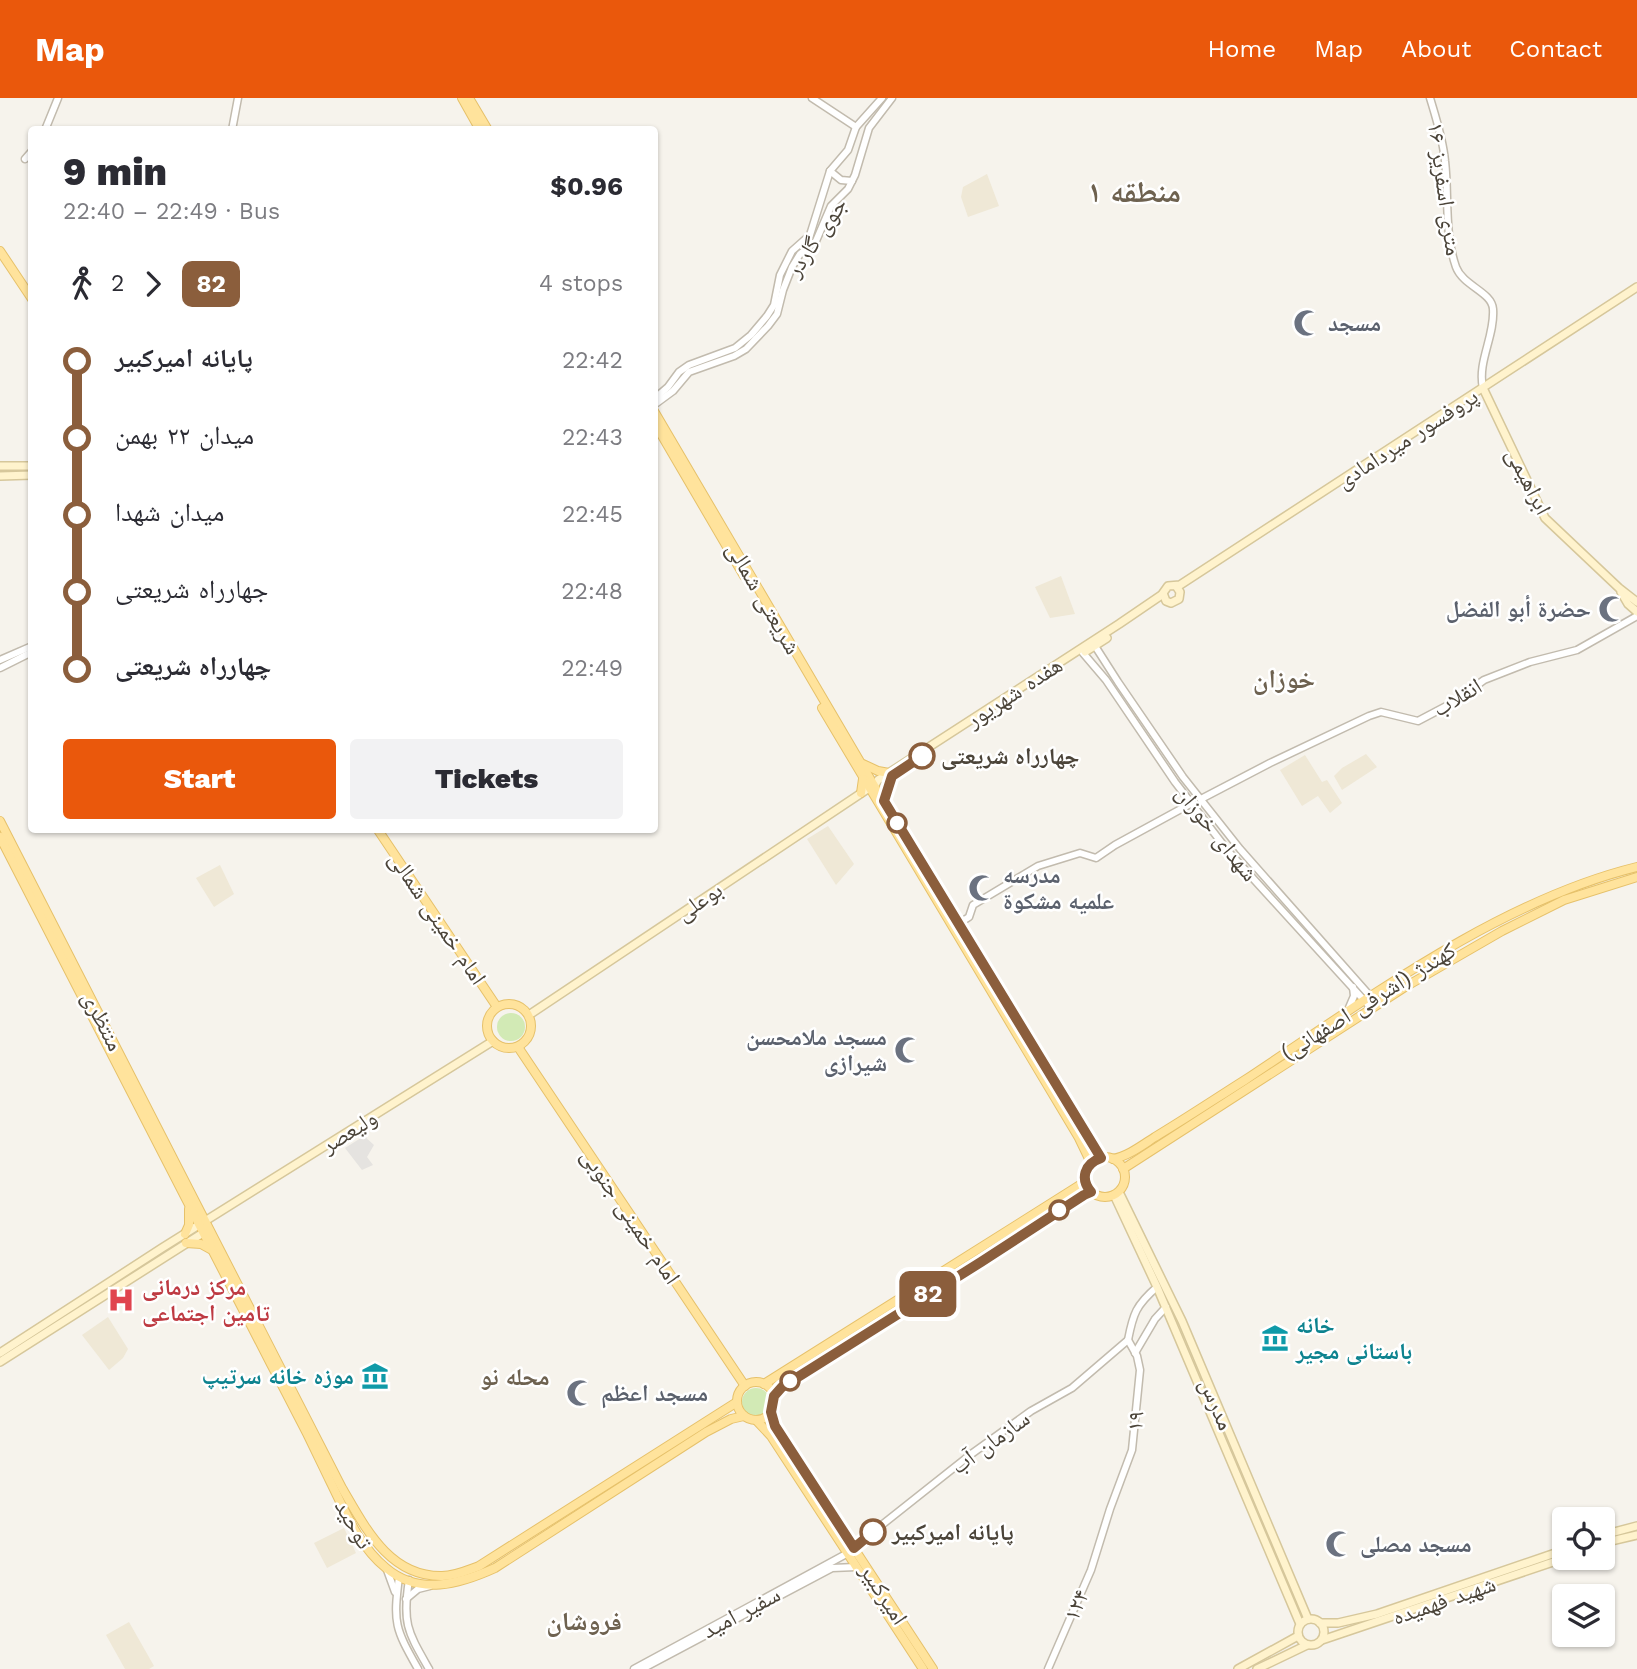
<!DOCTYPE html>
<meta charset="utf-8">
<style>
body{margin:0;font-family:"Work Sans","Noto Naskh Arabic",sans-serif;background:#f2f2f3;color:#2b2b33;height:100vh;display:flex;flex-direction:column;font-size:26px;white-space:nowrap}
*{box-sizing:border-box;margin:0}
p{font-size:23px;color:#7c7c81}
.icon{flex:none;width:38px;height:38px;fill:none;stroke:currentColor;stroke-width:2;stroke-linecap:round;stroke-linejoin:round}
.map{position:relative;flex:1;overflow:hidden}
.panel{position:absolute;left:28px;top:28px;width:630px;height:707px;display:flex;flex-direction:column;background:#fff;border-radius:7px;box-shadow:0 2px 5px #0004}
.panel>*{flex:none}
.badge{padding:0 14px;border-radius:10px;font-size:24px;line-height:46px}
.fabs{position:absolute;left:1552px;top:1409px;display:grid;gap:14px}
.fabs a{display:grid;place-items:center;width:63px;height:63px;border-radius:7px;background:#fff;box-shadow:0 2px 5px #0004;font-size:35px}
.map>.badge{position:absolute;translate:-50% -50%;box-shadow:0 0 0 4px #fff}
.legs{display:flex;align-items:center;gap:10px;height:77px;padding:0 35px;font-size:23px}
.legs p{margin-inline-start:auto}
.summary{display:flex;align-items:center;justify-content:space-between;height:119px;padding:0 35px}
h1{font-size:38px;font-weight:800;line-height:52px}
.primary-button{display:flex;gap:14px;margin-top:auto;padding:14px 35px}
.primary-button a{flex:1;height:80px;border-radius:7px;background:#ea580c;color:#fff;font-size:28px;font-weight:800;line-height:80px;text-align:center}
.primary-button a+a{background:#f2f2f3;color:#2b2b33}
ul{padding:0 35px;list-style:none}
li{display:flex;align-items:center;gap:24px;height:77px;font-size:26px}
li i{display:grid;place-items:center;width:10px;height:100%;margin:0 9px;background:currentColor}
li i::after{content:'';width:18px;height:18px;margin:-9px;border:5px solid;border-radius:50%;background:#fff}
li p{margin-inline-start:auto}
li:first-child i{background:linear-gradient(#0000 50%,currentColor 0)}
li:last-child i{background:linear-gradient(currentColor 50%,#0000 0)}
header{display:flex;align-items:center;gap:42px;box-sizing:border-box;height:98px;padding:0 35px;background:#ea580c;color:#fff}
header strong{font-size:33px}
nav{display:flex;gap:38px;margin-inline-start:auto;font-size:24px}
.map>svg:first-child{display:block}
.education{fill:#efe8d6}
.green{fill:#d2eab5}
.parking{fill:#e5e3e0}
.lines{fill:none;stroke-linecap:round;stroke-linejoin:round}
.tertiary-casing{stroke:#c2bbae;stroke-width:9}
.secondary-casing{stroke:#d6c79b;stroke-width:10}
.primary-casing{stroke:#e6c16a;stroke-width:10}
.tertiary{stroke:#fff;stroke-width:6}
.secondary{stroke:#fff3cd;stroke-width:7}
.primary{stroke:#ffe39c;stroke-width:8}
.line-1-casing{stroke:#fff;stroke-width:16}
.line-1{stroke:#8b5e3c;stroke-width:10}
.stop-1-dot{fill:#fff;stroke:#8b5e3c;stroke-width:3.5}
.labels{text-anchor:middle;stroke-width:5;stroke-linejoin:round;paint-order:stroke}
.street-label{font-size:23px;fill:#4b4439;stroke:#fff}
.worship-label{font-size:23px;font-weight:bold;fill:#5b616d;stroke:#fff;text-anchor:start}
.stop-label{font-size:23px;font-weight:bold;fill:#4b4439;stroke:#fff;text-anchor:start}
.health-label{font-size:23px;font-weight:bold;fill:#be3a42;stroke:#fff;text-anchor:start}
.culture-label{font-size:23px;font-weight:bold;fill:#0d838f;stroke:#fff;text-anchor:start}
.neighbourhood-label{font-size:24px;font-weight:bold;fill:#6e6250;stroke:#fff}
.quarter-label{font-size:26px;font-weight:bold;fill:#6e6250;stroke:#fff}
.district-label{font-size:30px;font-weight:bold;fill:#6e6250;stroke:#fff}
</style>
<header>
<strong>Map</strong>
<nav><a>Home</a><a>Map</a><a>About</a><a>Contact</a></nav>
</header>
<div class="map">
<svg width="1637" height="1571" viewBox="0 0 1637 1571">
<rect width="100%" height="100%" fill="#f6f3ec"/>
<g class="education">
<polygon points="987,76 999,108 968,119 961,99 963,89"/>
<polygon points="1061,478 1075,516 1050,520 1035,489"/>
<polygon points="1366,656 1377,669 1342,692 1334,678 1342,670"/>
<polygon points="1305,657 1322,684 1327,682 1342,705 1330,715 1318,698 1302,708 1280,672"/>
<polygon points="828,728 854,766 836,787 807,741"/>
<polygon points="220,767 234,796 214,809 196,780"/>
<polygon points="108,1219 128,1251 123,1260 109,1272 82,1237"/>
<polygon points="344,1430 356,1455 327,1470 314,1445"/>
<polygon points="129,1524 154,1568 149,1571 125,1571 106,1537"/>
</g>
<g class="green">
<circle cx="511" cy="929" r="14"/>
<circle cx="756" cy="1304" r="14"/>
</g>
<polygon class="parking" points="364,1038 374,1047 367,1059 373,1067 362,1072 345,1050"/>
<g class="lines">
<defs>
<g id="tertiary">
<polyline points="812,0 856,29"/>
<path d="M1430,0C1436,20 1443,41 1445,63C1449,97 1444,135 1456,169C1463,188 1492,194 1493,211C1495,238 1477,264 1483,290"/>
<polyline points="45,32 58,0"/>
<polyline points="232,32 238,0"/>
<polyline points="25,61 32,53"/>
<polyline points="830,73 841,82 852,83"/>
<polyline points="654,301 668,289 679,274 689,267 735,250 751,237 767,218 774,207 780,177 792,153 810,137 830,73 848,52 856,29 882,0"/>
<polyline points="654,307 673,293 689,274 734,258 746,251 768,228 777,216 783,192 792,169 800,156 816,143 831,108 848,91 855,77 869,30 892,0"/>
<polyline points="1095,548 1118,584 1183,679 1240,751 1378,907"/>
<polyline points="1083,555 1106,582 1175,684 1228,753 1372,911"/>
<polyline points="0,562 32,548"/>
<polyline points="0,570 32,554"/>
<polyline points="1201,701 1270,665 1369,618 1381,614 1418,623 1454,604 1484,582 1530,564 1577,552 1637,518"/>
<polyline points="958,826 969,819 973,807 1038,768 1080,755 1096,760 1115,747 1192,705"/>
<polyline points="1348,912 1354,898 1353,889"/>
<path d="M1128,1242C1133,1216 1136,1207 1157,1189"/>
<polyline points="1135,1255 1155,1221 1166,1209"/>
<polyline points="854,1449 970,1357 1031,1313 1072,1290 1128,1242"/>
<polyline points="387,1472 395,1494"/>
<path d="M399,1479C393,1526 395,1530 418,1571"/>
<path d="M409,1482C402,1526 408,1534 429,1571"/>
<polyline points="406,1501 418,1491 430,1488"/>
<polyline points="634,1571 848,1455"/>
<polyline points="642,1571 832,1470 856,1469"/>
<polyline points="1048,1571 1091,1472 1110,1411 1132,1352 1140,1272 1137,1258 1128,1242"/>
</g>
<g id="secondary">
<polyline points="1483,290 1545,420 1619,490 1637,504"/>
<polyline points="0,368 32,368"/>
<polyline points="0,378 32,377"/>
<polyline points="1176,488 1180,494 1179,501 1171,505 1166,503 1163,495 1168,488 1180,487 1637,189"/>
<polyline points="1621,494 1628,506 1637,514"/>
<polyline points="1085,554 1107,540"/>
<polyline points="875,687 878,682 1119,526 1163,496"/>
<polyline points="529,917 869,690"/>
<polyline points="1119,1094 1182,1223 1308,1521"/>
<polyline points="1114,1097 1157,1189 1300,1526"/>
<polyline points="0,1255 162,1150 493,943"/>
<polyline points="0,1264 206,1133"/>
<polyline points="1603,1437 1637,1428"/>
<polyline points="1603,1445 1637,1437"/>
<circle cx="1311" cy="1534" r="13"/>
<polyline points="1320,1525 1338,1525 1377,1516 1564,1452"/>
<polyline points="1322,1542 1565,1460"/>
<polyline points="1238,1571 1298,1538"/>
<polyline points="1257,1571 1307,1547"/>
</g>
<g id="primary">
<polyline points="462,0 480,32"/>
<polyline points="469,0 488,32"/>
<polyline points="0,153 32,201"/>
<polyline points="654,313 896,725 1101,1060"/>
<polyline points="654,324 744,478"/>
<polyline points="822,610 1079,1040 1091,1065"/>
<polyline points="863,666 878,673 889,675"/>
<polyline points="861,695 863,681"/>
<polyline points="884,703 892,678"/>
<path d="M0,723L342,1390C365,1429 389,1479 442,1478C455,1478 468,1472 479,1468L737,1304"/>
<polyline points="378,732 497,909"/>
<path d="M0,739C94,924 188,1108 284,1291C300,1321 315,1351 329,1381C345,1413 358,1447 386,1470C419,1498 460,1486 495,1470L706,1334L731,1321L744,1318"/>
<circle cx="509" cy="928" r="22"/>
<polyline points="518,949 745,1288"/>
<circle cx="1105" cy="1079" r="20"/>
<path d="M1113,1061C1128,1058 1141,1048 1155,1039C1185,1021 1215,1001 1245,982C1363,904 1498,803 1637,769"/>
<polyline points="1123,1071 1405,889 1502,833 1564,802 1637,779"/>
<polyline points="185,1136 189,1127 189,1111"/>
<polyline points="186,1145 201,1146 210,1151"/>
<circle cx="756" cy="1303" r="19"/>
<polyline points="764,1286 1080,1087 1085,1081"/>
<polyline points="774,1298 782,1289 816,1266 981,1164 1084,1096 1091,1094"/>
<polyline points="771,1314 775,1328 787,1348 933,1571"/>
<polyline points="756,1322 771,1338 923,1571"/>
</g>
</defs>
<use href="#tertiary" class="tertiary-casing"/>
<use href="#secondary" class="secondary-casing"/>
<use href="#primary" class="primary-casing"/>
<use href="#tertiary" class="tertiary"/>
<use href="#secondary" class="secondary"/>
<use href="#primary" class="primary"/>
</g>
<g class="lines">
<defs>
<path id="line-1" d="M873,1434L854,1450L775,1328L771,1314L774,1298L782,1289L981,1164L1084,1097L1091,1094C1080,1081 1084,1066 1101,1060L884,703L892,678L922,658"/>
</defs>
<use href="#line-1" class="line-1-casing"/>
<use href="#line-1" class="line-1"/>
</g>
<defs>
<symbol id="mosque-bare" viewBox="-9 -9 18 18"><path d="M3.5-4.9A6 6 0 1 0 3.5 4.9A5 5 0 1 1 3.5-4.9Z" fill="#6b7280" stroke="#fff" stroke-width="2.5" paint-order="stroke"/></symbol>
<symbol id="hospital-bare" viewBox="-9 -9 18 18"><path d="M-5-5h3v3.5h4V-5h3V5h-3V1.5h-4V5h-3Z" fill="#e0444e" stroke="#fff" stroke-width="2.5" paint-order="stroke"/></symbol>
<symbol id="museum-bare" viewBox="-9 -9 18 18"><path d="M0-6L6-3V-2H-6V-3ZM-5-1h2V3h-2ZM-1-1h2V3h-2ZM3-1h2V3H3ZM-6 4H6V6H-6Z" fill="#0f9aa8" stroke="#fff" stroke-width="2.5" paint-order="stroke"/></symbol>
</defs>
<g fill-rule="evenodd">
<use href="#mosque-bare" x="1288" y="206" width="38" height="38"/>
<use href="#mosque-bare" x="1593" y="492" width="38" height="38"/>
<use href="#mosque-bare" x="963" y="771" width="38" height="38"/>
<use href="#mosque-bare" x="889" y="933" width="38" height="38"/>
<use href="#hospital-bare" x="102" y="1183" width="38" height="38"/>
<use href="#museum-bare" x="1256" y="1221" width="38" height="38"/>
<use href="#museum-bare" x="356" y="1259" width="38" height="38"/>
<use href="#mosque-bare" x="561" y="1276" width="38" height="38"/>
<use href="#mosque-bare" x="1320" y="1427" width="38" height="38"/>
</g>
<g class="stop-1-dot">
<circle cx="922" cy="658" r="12"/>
<circle cx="897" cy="725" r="9"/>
<circle cx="1059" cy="1112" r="9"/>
<circle cx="790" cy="1283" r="9"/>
<circle cx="873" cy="1434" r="12"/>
</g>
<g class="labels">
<g class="street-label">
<text transform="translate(1445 91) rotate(82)" y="8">۱۶ متری اسفریز</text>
<text transform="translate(816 139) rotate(-56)" y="8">جوی گاردر</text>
<text transform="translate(1407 340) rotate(-33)" y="8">پروفسور میردامادی</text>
<text transform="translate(1529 383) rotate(63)" y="8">ابراهیمی</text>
<text transform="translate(764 500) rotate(60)" y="8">شریعتی شمالی</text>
<text transform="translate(1014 594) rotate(-33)" y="8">هفده شهریور</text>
<text transform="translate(1457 599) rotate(-31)" y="8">انقلاب</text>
<text transform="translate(1217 735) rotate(51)" y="8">شهدای خوزان</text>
<text transform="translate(699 803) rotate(-34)" y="8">بوعلی</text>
<text transform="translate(438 820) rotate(56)" y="8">امام خمینی شمالی</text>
<text transform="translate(1368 903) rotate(-32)" y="8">کهندژ (اشرفی اصفهانی)</text>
<text transform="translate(103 923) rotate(63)" y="8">منتظری</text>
<text transform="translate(349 1033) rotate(-32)" y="8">ولیعصر</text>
<text transform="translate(631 1118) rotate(56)" y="8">امام خمینی جنوبی</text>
<text transform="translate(1217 1306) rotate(67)" y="8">مدرس</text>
<text transform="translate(1135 1323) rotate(-85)" y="8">۱۹</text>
<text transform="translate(990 1344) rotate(-36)" y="8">سازمان آب</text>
<text transform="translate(354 1426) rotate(60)" y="8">توحید</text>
<text transform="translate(884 1496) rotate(57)" y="8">امیرکبیر</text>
<text transform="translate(1444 1502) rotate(-19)" y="8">شهید فهمیده</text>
<text transform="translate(1076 1507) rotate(-67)" y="8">۱۲۴</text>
<text transform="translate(741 1514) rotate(-28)" y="8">سفیر امید</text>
</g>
<g class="worship-label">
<text x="1328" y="233">مسجد</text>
<text x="1591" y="519" text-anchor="end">حضرة أبو الفضل</text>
<text x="1003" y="785">مدرسه<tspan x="1003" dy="26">علمیه مشکوة</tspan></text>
<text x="887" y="947" text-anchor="end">مسجد ملامحسن<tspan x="887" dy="26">شیرازی</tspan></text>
<text x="601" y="1303">مسجد اعظم</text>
<text x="1360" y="1454">مسجد مصلی</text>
</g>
<g class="stop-label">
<text x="941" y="666">چهارراه شریعتی</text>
<text x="892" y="1442">پایانه امیرکبیر</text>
</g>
<g class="health-label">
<text x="142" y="1197">مرکز درمانی<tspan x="142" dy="26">تامین اجتماعی</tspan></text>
</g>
<g class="culture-label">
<text x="1296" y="1235">خانه<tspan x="1296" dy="26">باستانی مجیر</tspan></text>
<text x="354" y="1286" text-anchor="end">موزه خانه سرتیپ</text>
</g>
<g class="neighbourhood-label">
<text x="515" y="1287">محله نو</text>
</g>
<g class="quarter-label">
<text x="1284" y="590">خوزان</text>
<text x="584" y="1532">فروشان</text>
</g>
<g class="district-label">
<text x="1134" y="104">منطقه ۱</text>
</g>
</g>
</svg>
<div class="fabs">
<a><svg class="icon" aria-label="locate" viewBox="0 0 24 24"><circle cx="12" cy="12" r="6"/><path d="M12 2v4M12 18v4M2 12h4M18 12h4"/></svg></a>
<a><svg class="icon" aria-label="layers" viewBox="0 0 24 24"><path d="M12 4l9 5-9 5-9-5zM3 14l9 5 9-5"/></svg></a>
</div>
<b class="badge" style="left:928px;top:1196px;background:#8b5e3c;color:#fff">82</b>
<section class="panel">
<div class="summary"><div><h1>9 min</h1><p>22:40 – 22:49 · Bus</p></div><b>$0.96</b></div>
<div class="legs"><svg class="icon" aria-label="walk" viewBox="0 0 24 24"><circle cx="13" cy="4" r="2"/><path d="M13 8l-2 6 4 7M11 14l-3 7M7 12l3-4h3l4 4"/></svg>2<svg class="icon" aria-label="forward" viewBox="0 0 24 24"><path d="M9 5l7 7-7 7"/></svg><b class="badge" style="background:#8b5e3c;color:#fff">82</b><p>4 stops</p></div>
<ul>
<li><i style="color:#8b5e3c"></i><b>پایانه امیرکبیر</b><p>22:42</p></li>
<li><i style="color:#8b5e3c"></i><span>میدان ۲۲ بهمن</span><p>22:43</p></li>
<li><i style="color:#8b5e3c"></i><span>میدان شهدا</span><p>22:45</p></li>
<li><i style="color:#8b5e3c"></i><span>جهارراه شریعتی</span><p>22:48</p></li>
<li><i style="color:#8b5e3c"></i><b>چهارراه شریعتی</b><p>22:49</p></li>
</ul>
<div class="primary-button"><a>Start</a><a>Tickets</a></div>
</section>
</div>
